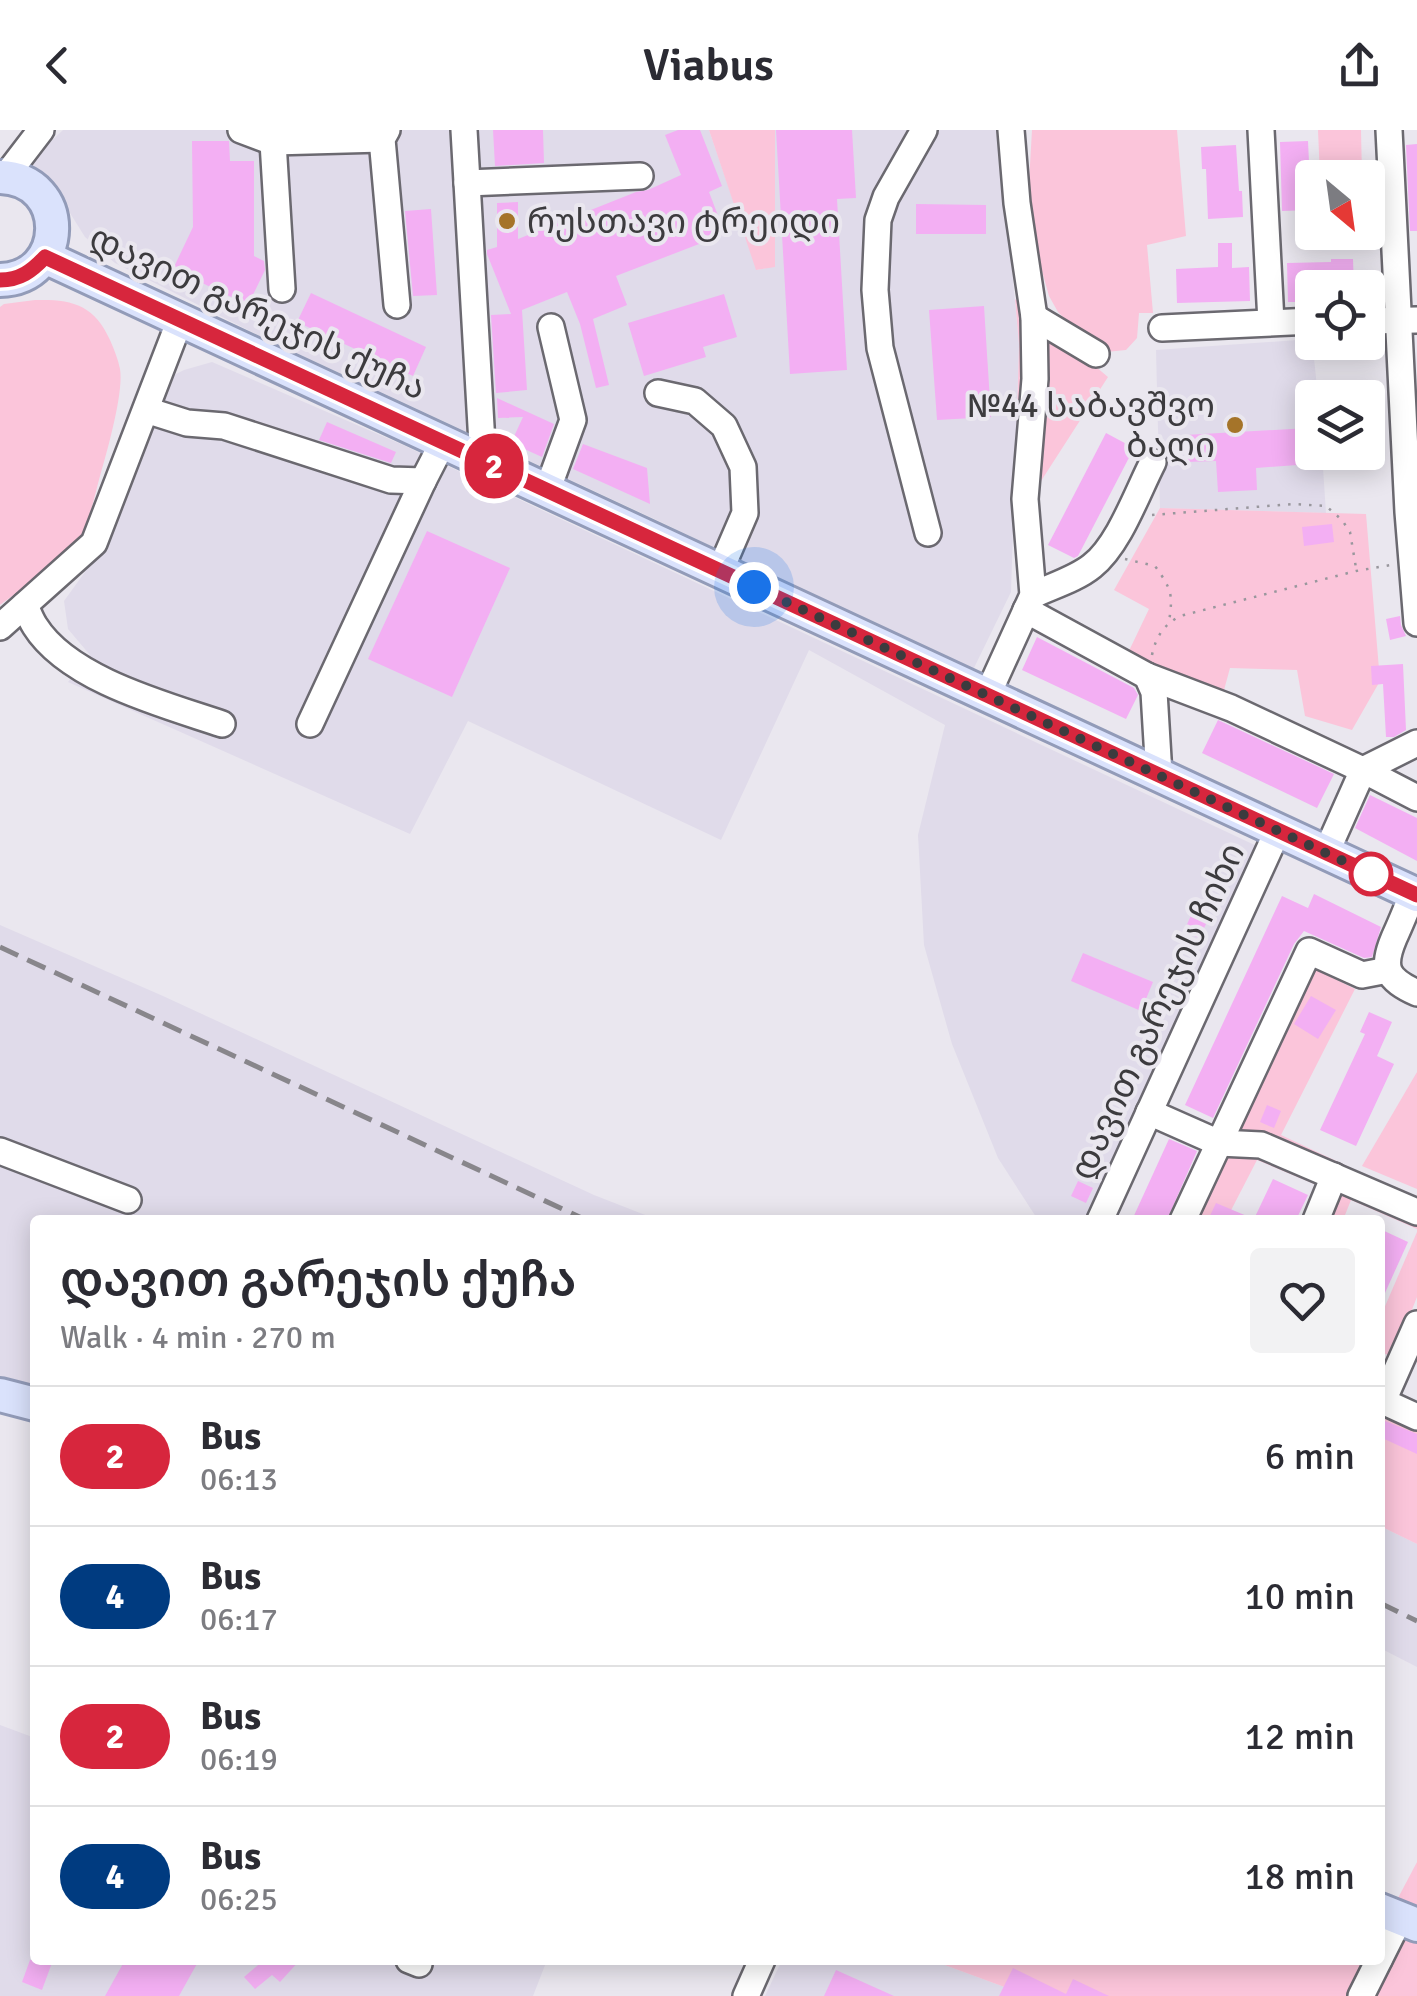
<!DOCTYPE html>
<meta charset="utf-8">
<style>
body{margin:0;font-family:Signika,"Noto Sans Georgian",sans-serif;background:#f2f2f3;color:#2b2b33;height:100vh;display:flex;flex-direction:column;font-size:38px;white-space:nowrap}
*{box-sizing:border-box;margin:0}
p{font-size:32px;color:#7c7c81}
.icon{flex:none;width:55px;height:55px;fill:none;stroke:currentColor;stroke-width:2;stroke-linecap:round;stroke-linejoin:round}
.map{position:relative;flex:1;overflow:hidden}
.drawer{position:absolute;left:30px;top:1085px;width:1355px;height:750px;display:flex;flex-direction:column;background:#fff;border-radius:10px;box-shadow:0 5px 25px #0003}
.drawer>*{flex:none}
.badge{padding:0 20px;border-radius:32px;font-size:35px;line-height:65px}
.needle{width:65px;rotate:151deg}
.buttons{position:absolute;left:1295px;top:30px;display:grid;gap:20px}
.buttons a{display:grid;place-items:center;width:90px;height:90px;border-radius:10px;background:#fff;box-shadow:0 5px 25px #0003;font-size:50px}
.you{position:absolute;width:50px;height:50px;margin:-25px;border:8px solid #fff;border-radius:50%;background:#1a73e8;box-shadow:0 0 0 15px #1a73e833}
.map>.badge{position:absolute;translate:-50% -50%;box-shadow:0 0 0 5px #fff}
.round{display:grid;place-items:center;flex:none;width:105px;height:105px;border-radius:10px;background:#f2f2f3}
.head{display:flex;align-items:center;justify-content:space-between;height:170px;padding:0 30px}
h1{font-size:48px;font-weight:600;line-height:75px}
ul{padding:0;list-style:none}
li{display:flex;align-items:center;gap:30px;height:140px;padding:0 30px;border-top:2px solid #e1e1e2}
li div{flex:1}
li b{display:block;font-size:38px}
li em{font-style:normal}
li .badge{min-width:110px;font-weight:700;text-align:center}
header{display:flex;justify-content:space-between;align-items:center;height:130px;padding:0 30px;background:#fff;font-size:45px;font-weight:600}
.map>svg:first-child{display:block}
.built{fill:#e0dbea}
.green{fill:#fbc5da}
.building{fill:#f3aff3}
.lines{fill:none;stroke-linecap:round;stroke-linejoin:round}
.minor-casing{stroke:#6b6970;stroke-width:30}
.major-casing{stroke:#929bb8;stroke-width:38}
.path{stroke:#99979d;stroke-width:2.5;stroke-dasharray:2.5 8;stroke-linecap:butt}
.minor{stroke:#fff;stroke-width:25}
.major{stroke:#dae2fc;stroke-width:32}
.rail{stroke:#88868b;stroke-width:5;stroke-dasharray:20 10;stroke-linecap:butt}
.line-casing{stroke:#fff;stroke-width:22}
.line{stroke:#d7263d;stroke-width:15}
.walk{stroke:#3c3b3e;stroke-width:10;stroke-dasharray:0 18}
.poi-dot{fill:#a57429;stroke:#eae7ef;stroke-width:4}
.stop-dot{fill:#fff;stroke:#d7263d;stroke-width:5}
.labels{text-anchor:middle;stroke-width:8;stroke-linejoin:round;paint-order:stroke}
.poi-label{font-size:35px;fill:#3c3b3e;stroke:#eae7ef;text-anchor:start}
.street-label{font-size:35px;fill:#3c3b3e;stroke:#eae7ef}
</style>
<header><svg class="icon" aria-label="back" viewBox="0 0 24 24"><path d="M15 5l-7 7 7 7"/></svg>Viabus<svg class="icon" aria-label="share" viewBox="0 0 24 24"><path d="M12 15V3M7 8l5-5 5 5M5 13v7h14v-7"/></svg></header>
<div class="map">
<svg width="1417" height="1866" viewBox="0 0 1417 1866">
<rect width="100%" height="100%" fill="#eae7ef"/>
<g class="built">
<polygon points="63,0 709,0 757,140 775,136 775,0 999,0 1019,215 1011,462 972,542 661,392 260,206 115,133 85,107 65,75 48,54 26,35"/>
<polygon points="1312,209 1318,267 1312,268 1312,322 1322,323 1326,383 1160,378 1156,220"/>
<polygon points="212,232 403,315 1261,718 1090,1090 1038,1090 998,1028 952,914 924,815 918,705 945,595 809,520 721,710 468,591 410,704 68,552 90,525 68,499 64,471 98,424 168,248 184,240"/>
<polygon points="0,795 163,866 594,1065 658,1090 35,1090 35,1258 0,1249"/>
<polygon points="1380,1396 1417,1414 1417,1537 1380,1518"/>
<polygon points="0,1595 35,1608 35,1830 547,1830 533,1866 0,1866"/>
<polygon points="782,1830 931,1830 1029,1866 765,1866"/>
</g>
<g class="green">
<polygon points="709,0 775,0 775,137 756,140"/>
<polygon points="1032,0 1177,0 1186,106 1147,115 1153,183 1139,183 1137,208 1126,220 1106,222 1083,207 1058,182 1049,166 1027,87"/>
<polygon points="1318,0 1361,0 1362,47 1320,47"/>
<polygon points="1015,169 1108,247 1014,393 1019,215"/>
<path d="M35,170C71,169 94,174 110,210C114,219 118,229 120,239C124,262 107,322 100,346C94,367 90,392 78,412C66,432 20,460 0,475V177L4,174Z"/>
<polygon points="1160,378 1366,384 1380,551 1352,600 1305,586 1297,540 1230,538 1224,560 1127,525 1149,479 1114,460"/>
<polygon points="1315,839 1355,859 1281,1005 1417,1069 1417,1099 1351,1070 1343,1090 1306,1090 1319,1056 1257,1030 1226,1090 1193,1090"/>
<polygon points="1417,942 1417,1059 1362,1036"/>
<polygon points="1417,1102 1417,1167 1393,1227 1380,1222 1380,1188"/>
<polygon points="1380,1277 1417,1294 1417,1414 1380,1396"/>
<polygon points="1417,1732 1417,1776 1398,1768"/>
<polygon points="1380,1792 1417,1807 1417,1866 1029,1866 931,1830 1380,1830"/>
</g>
<g class="building">
<polygon points="493,0 543,0 544,33 495,36"/>
<polygon points="678,0 700,0 722,56 709,62 725,104 616,146 627,175 593,189 609,255 596,258 580,194 567,162 522,180 527,260 496,263 491,185 511,184 487,124 487,120 497,117 497,73 518,72 518,109 636,62 648,60 681,45 665,5"/>
<polygon points="776,0 852,0 856,68 837,69 847,240 790,244"/>
<polygon points="192,11 229,11 230,31 254,31 254,126 264,131 265,140 248,175 173,139 193,97"/>
<polygon points="1308,11 1310,54 1312,54 1312,80 1282,81 1280,12"/>
<polygon points="1417,14 1417,101 1410,101 1406,15"/>
<polygon points="1236,15 1239,61 1242,61 1243,87 1208,89 1206,39 1202,39 1201,17"/>
<polygon points="916,74 986,75 986,104 916,104"/>
<polygon points="431,79 437,165 413,166 405,81"/>
<polygon points="1218,113 1232,113 1232,138 1249,137 1250,171 1177,173 1176,139 1218,137"/>
<polygon points="1331,129 1353,129 1354,158 1312,158 1312,172 1288,172 1287,133 1331,132"/>
<polygon points="311,163 426,217 413,246 297,192"/>
<polygon points="724,164 737,207 703,217 706,227 644,246 628,193"/>
<polygon points="984,176 991,287 937,290 929,180"/>
<polygon points="497,268 554,294 542,327 511,313 523,287 498,288"/>
<polygon points="327,292 396,322 391,333 319,310"/>
<polygon points="1309,298 1311,334 1256,338 1257,360 1218,362 1216,331 1186,332 1185,305"/>
<polygon points="1106,303 1134,318 1078,426 1074,428 1048,415"/>
<polygon points="583,314 647,338 650,374 573,339"/>
<polygon points="1332,394 1334,412 1304,416 1302,397"/>
<polygon points="427,401 510,438 452,567 368,529"/>
<polygon points="1400,486 1401,495 1406,506 1390,510 1386,489"/>
<polygon points="1037,507 1134,558 1138,565 1126,589 1022,540"/>
<polygon points="1403,534 1406,600 1394,607 1386,607 1383,554 1372,555 1371,536"/>
<polygon points="1218,590 1334,644 1317,678 1202,623"/>
<polygon points="1370,665 1417,688 1417,731 1355,698"/>
<polygon points="1314,764 1381,797 1372,827 1364,828 1304,801 1294,814 1213,988 1185,975 1282,766 1308,778"/>
<polygon points="1193,781 1209,788 1199,808 1184,801"/>
<polygon points="1083,823 1153,852 1141,881 1071,851"/>
<polygon points="1311,866 1336,880 1318,909 1294,894"/>
<polygon points="1369,882 1392,892 1377,926 1394,934 1356,1016 1320,1000 1365,904 1360,902"/>
<polygon points="1267,975 1281,981 1274,998 1260,992"/>
<polygon points="1169,1009 1197,1021 1167,1090 1132,1090"/>
<polygon points="1273,1049 1308,1065 1296,1090 1208,1090 1216,1073 1254,1089"/>
<polygon points="1078,1051 1093,1058 1086,1073 1071,1066"/>
<polygon points="1380,1099 1408,1112 1380,1174"/>
<polygon points="1385,1291 1417,1304 1417,1324 1380,1307"/>
<polygon points="30,1830 53,1830 42,1860 22,1852"/>
<polygon points="125,1830 199,1830 179,1866 105,1866"/>
<polygon points="264,1830 300,1830 280,1852 272,1845 255,1859 244,1847"/>
<polygon points="1013,1838 1066,1864 1073,1849 1109,1866 999,1866"/>
<polygon points="836,1840 894,1866 824,1866"/>
</g>
<g class="lines">
<defs>
<g id="minor">
<polyline points="241,0 273,12 382,9"/>
<polyline points="387,0 382,9 397,175"/>
<polyline points="464,0 483,331"/>
<polyline points="924,0 886,67 878,90 875,160 880,218 928,403"/>
<polyline points="1261,0 1271,192"/>
<polyline points="1389,0 1408,382 1417,493"/>
<polyline points="273,12 282,159"/>
<polyline points="5,47 41,0"/>
<polyline points="467,53 640,46"/>
<polyline points="1034,187 1096,224"/>
<polyline points="1368,191 1417,190"/>
<polyline points="1162,198 1312,191"/>
<polyline points="658,263 695,271 724,296 743,337 745,383 720,441"/>
<polyline points="146,280 187,293 224,296 391,350 423,351"/>
<polyline points="547,361 573,290 551,197"/>
<path d="M1033,465C1052,456 1076,449 1092,436C1119,415 1137,363 1153,332"/>
<path d="M25,475C28,482 31,490 35,496C69,550 166,575 222,594"/>
<polyline points="1026,480 1147,546 1154,562 1159,645"/>
<polyline points="0,497 94,413 180,190"/>
<polyline points="1147,546 1231,578 1363,640 1417,613"/>
<polyline points="987,566 1033,465 1025,369 1035,249 1034,187 1017,73 1011,0"/>
<polyline points="310,594 423,351 443,312"/>
<polyline points="1326,723 1363,640 1417,668"/>
<path d="M1413,763C1407,778 1401,793 1394,808C1381,839 1387,849 1417,863"/>
<polyline points="1149,982 1219,1013 1261,1015 1417,1082"/>
<polyline points="0,1021 128,1070"/>
<polyline points="1100,1090 1278,700"/>
<polyline points="1183,1090 1309,821 1362,845 1388,840"/>
<polyline points="1316,1090 1334,1046"/>
<polyline points="1380,1270 1417,1287"/>
<polyline points="1383,1271 1417,1194"/>
<polyline points="1380,1828 1400,1788"/>
<polyline points="409,1830 419,1834"/>
<polyline points="746,1866 762,1830"/>
<polyline points="1361,1866 1379,1830"/>
</g>
<g id="major">
<path d="M0,47C71,49 68,149 0,150"/>
<polyline points="45,127 1417,765"/>
<polyline points="0,1265 35,1274"/>
<polyline points="1380,1780 1417,1795"/>
</g>
</defs>
<use href="#minor" class="minor-casing"/>
<use href="#major" class="major-casing"/>
<g class="path">
<polyline points="1152,385 1293,374 1326,376 1342,390 1350,402 1356,438"/>
<path d="M1125,429L1155,436C1172,460 1173,464 1169,492"/>
<path d="M1152,525C1156,506 1164,495 1180,486L1356,441L1391,435"/>
</g>
<use href="#minor" class="minor"/>
<use href="#major" class="major"/>
<g class="rail">
<polyline points="0,817 586,1090"/>
<polyline points="1380,1473 1417,1491"/>
</g>
</g>
<g class="lines">
<defs>
<path id="line" d="M0,150C20,150 32,141 45,127L1417,765"/>
</defs>
<use href="#line" class="line-casing"/>
<use href="#line" class="line"/>
<polyline class="walk" points="754,457 1371,744"/>
</g>
<g class="poi-dot">
<circle cx="507" cy="91" r="10"/>
<circle cx="1235" cy="295" r="10"/>
</g>
<circle class="stop-dot" cx="1371" cy="744" r="20"/>
<g class="labels">
<g class="poi-label">
<text x="527" y="103">რუსთავი ტრეიდი</text>
<text x="1215" y="287" text-anchor="end">№44 საბავშვო<tspan x="1215" dy="40">ბაღი</tspan></text>
</g>
<g class="street-label">
<text transform="translate(258 182) rotate(25)" y="12">დავით გარეჯის ქუჩა</text>
<text transform="translate(1157 881) rotate(-65)" y="12">დავით გარეჯის ჩიხი</text>
</g>
</g>
</svg>
<div class="buttons">
<a><svg class="needle" viewBox="-14 -14 28 28"><path d="M0-13l5 13h-10z" fill="#e53935"/><path d="M0 13l5-13h-10z" fill="#7c7c81"/></svg></a>
<a><svg class="icon" aria-label="locate" viewBox="0 0 24 24"><circle cx="12" cy="12" r="6"/><path d="M12 2v4M12 18v4M2 12h4M18 12h4"/></svg></a>
<a><svg class="icon" aria-label="layers" viewBox="0 0 24 24"><path d="M12 4l9 5-9 5-9-5zM3 14l9 5 9-5"/></svg></a>
</div>
<div class="you" style="left:754px;top:457px"></div>
<b class="badge" style="left:494px;top:336px;background:#d7263d;color:#fff">2</b>
<section class="drawer">
<div class="head"><div><h1>დავით გარეჯის ქუჩა</h1><p>Walk · 4 min · 270 m</p></div><a class="round"><svg class="icon" aria-label="heart" viewBox="0 0 24 24"><path d="M12 20l-8-8c-3-5 5-10 8-4 3-6 11-1 8 4z"/></svg></a></div>
<ul>
<li><span class="badge" style="background:#d7263d;color:#fff">2</span><div><b>Bus</b><p>06:13</p></div><em>6 min</em></li>
<li><span class="badge" style="background:#003b80;color:#fff">4</span><div><b>Bus</b><p>06:17</p></div><em>10 min</em></li>
<li><span class="badge" style="background:#d7263d;color:#fff">2</span><div><b>Bus</b><p>06:19</p></div><em>12 min</em></li>
<li><span class="badge" style="background:#003b80;color:#fff">4</span><div><b>Bus</b><p>06:25</p></div><em>18 min</em></li>
</ul>
</section>
</div>
